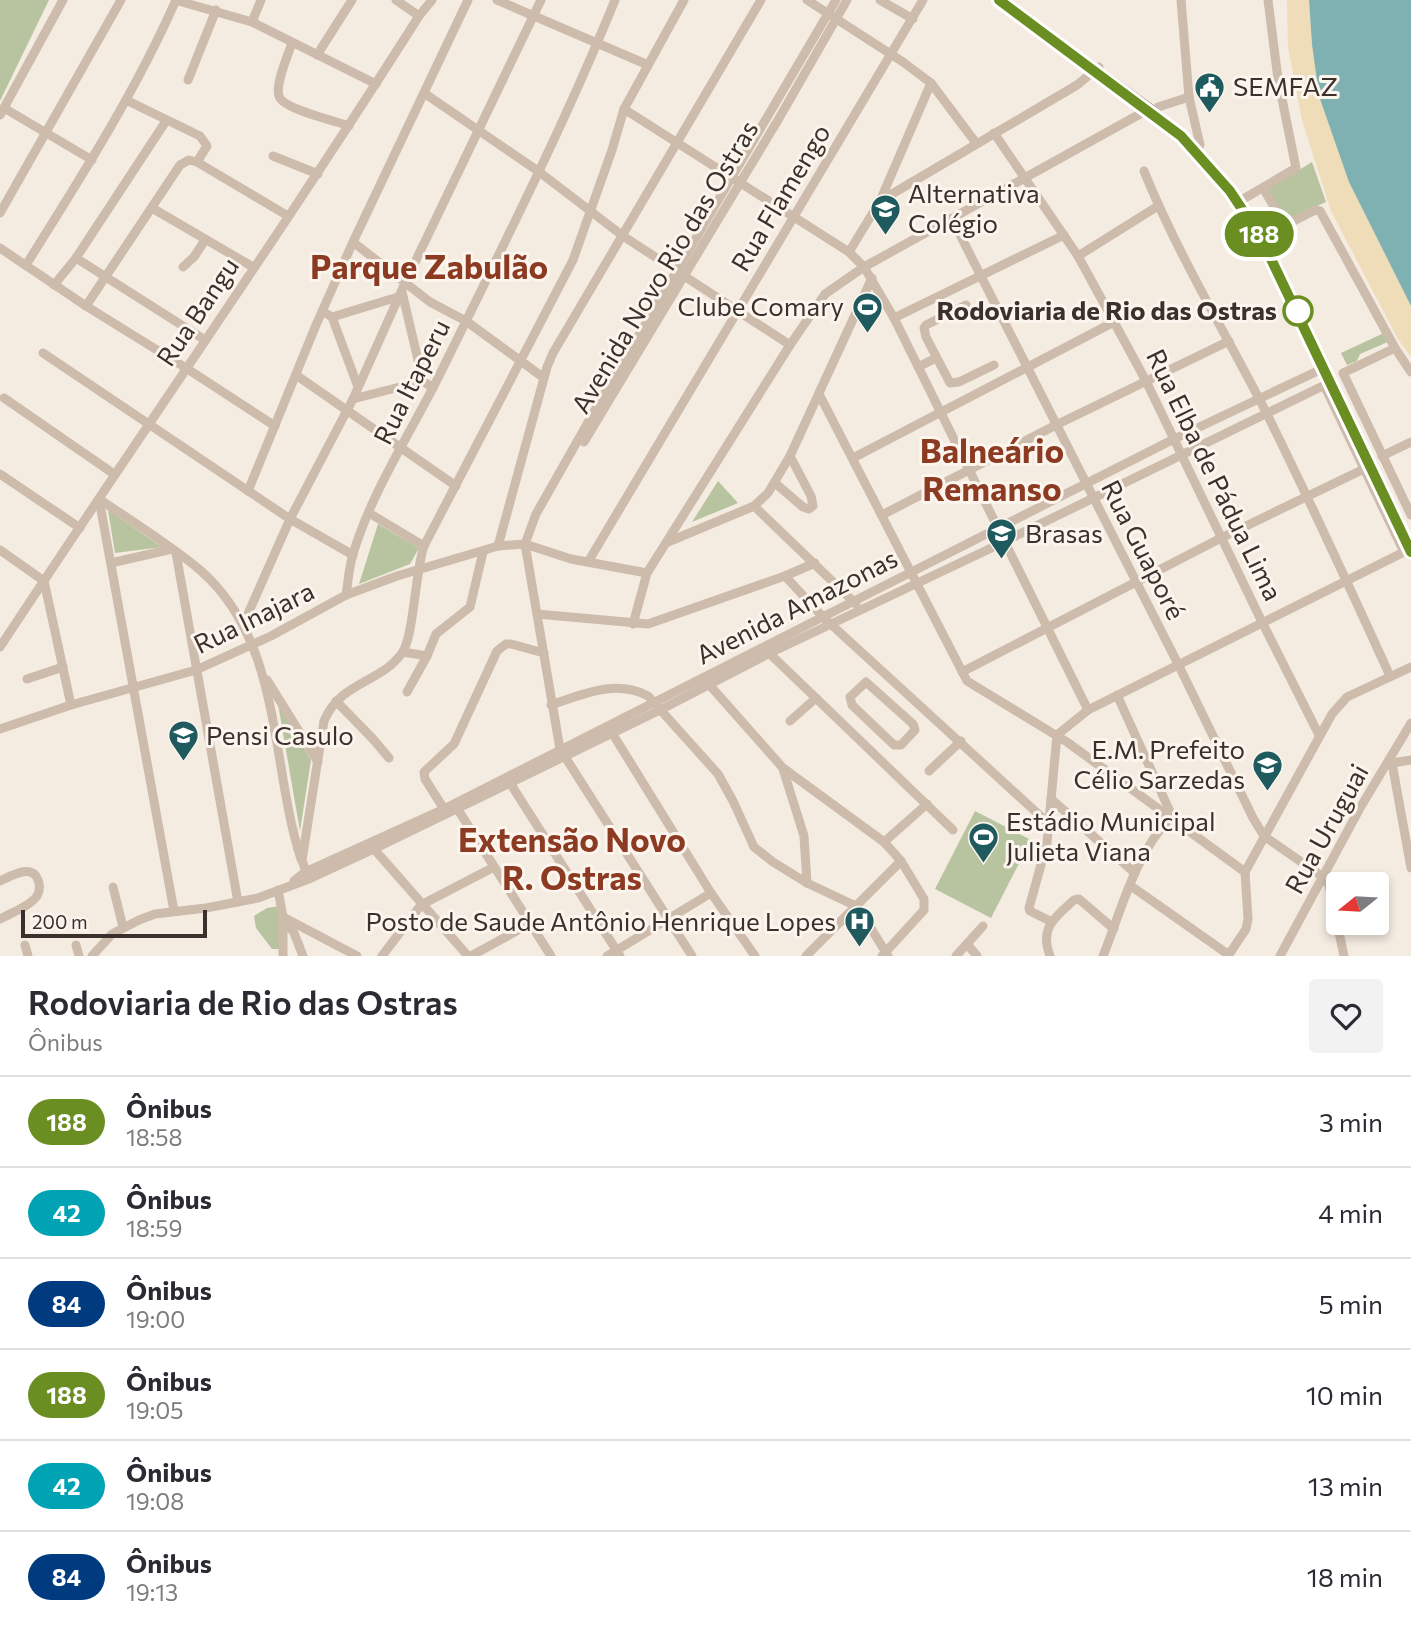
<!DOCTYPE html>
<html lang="pt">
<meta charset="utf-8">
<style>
body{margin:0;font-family:Commissioner,sans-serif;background:#f2f2f3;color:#2b2b33;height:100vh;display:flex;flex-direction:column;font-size:26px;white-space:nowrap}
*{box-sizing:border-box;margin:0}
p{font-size:23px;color:#7c7c81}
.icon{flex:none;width:38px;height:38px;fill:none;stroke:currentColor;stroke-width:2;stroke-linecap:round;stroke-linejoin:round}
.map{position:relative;height:956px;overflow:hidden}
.drawer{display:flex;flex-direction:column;background:#fff;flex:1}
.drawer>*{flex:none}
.badge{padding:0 14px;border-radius:23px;font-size:24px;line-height:46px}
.needle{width:46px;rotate:252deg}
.tools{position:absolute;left:1326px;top:872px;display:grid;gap:14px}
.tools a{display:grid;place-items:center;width:63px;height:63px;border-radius:7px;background:#fff;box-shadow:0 4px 10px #0003;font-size:35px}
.scale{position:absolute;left:21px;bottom:18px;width:186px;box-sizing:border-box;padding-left:7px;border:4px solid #3b302b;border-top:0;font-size:19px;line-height:24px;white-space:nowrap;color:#3b302b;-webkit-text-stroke:5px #fbf5ee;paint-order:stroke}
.map>.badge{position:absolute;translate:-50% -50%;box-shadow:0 0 0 4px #fff}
.round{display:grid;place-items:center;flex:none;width:74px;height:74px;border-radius:7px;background:#f2f2f3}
.overview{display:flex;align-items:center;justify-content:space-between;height:119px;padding:0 28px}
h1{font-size:33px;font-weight:600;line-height:52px}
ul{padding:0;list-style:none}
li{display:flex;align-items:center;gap:21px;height:91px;padding:0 28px;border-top:2px solid #e1e1e2}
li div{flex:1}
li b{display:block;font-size:26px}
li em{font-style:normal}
li .badge{min-width:77px;font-weight:700;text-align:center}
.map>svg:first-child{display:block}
.green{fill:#b8c4a0}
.sand{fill:#efdcb8}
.water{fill:#7fb0b2}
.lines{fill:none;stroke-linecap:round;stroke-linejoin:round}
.minor{stroke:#cdbbac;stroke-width:9}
.highway{stroke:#5c4a42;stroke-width:12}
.line-casing{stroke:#fff;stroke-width:16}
.line{stroke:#6b8e23;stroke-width:10}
.stop-dot{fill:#fff;stroke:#6b8e23;stroke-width:3.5}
.labels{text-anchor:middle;stroke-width:6;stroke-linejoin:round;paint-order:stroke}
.poi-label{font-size:26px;fill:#3b302b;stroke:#fbf5ee;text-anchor:start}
.street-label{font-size:26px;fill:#3b302b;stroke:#fbf5ee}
.stop-label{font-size:26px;font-weight:bold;fill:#3b302b;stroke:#fbf5ee;text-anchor:end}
.district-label{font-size:33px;font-weight:bold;fill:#8c3b22;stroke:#fbf5ee}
</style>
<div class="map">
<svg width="1411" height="956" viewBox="0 0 1411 956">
<rect width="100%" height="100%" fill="#f4ebe1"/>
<g class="green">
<polygon points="0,0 49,0 0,101"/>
<polygon points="1312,162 1326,202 1286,220 1268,189"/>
<polygon points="1386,332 1390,341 1360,354 1357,361 1347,365 1341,353"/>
<polygon points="718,481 738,503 692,522"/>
<polygon points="108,510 162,547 115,553"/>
<polygon points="378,524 419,548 410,564 359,584"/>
<polygon points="278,704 311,760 300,831"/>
<polygon points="975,811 1031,840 991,918 935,889"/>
<polygon points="279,906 282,949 272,949 256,928 254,916 267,908"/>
</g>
<polygon class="sand" points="1287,0 1309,0 1312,44 1349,182 1411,306 1411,357 1398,339 1331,211 1302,120 1288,47"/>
<polygon class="water" points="1309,0 1411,0 1411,306 1349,182 1319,96 1312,44"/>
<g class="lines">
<g class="minor">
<polyline points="175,0 252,22 376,84"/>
<polyline points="396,0 419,16"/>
<polyline points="497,0 648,65"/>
<polyline points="807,0 903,62 931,83 976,143"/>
<polyline points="880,0 913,19"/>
<polyline points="1181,0 1189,97 1200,145"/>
<polyline points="252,22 261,0"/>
<path d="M292,43C288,55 275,84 279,96C282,109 336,121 349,126"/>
<polyline points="317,55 352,0"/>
<polyline points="188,80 216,10"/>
<polyline points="424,93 538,171 623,236 790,345"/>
<polyline points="126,100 200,136 207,146 197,162 288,216"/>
<polyline points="1158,107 1189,97"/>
<polyline points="4,108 92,160"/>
<polyline points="624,109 849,252 864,267 894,318 1088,710"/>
<polyline points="0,115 63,0"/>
<polyline points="994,133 1078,256 1114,322 1146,381 1262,622 1319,735"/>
<polyline points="273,156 318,174"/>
<path d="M1144,171C1178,255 1225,332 1266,412C1309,499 1350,588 1390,676"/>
<polyline points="1263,188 1285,225"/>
<polyline points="1245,198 1296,168 1278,79 1268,0"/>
<polyline points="880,201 1077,85 1099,67"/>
<polyline points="152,208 253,267"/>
<polyline points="0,213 121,0"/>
<polyline points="952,219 1178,664 1253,818 1264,836 1323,877 1329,885 1344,956"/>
<polyline points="1261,238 1315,210 1320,211 1395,348 1411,372"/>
<polyline points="353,242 430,302 466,321 544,378"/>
<polyline points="0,248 86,306 186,368 275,426"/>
<polyline points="849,252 880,201 931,83"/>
<polyline points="1078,256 1158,206"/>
<polyline points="76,258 205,340"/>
<path d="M26,265C80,179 135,93 176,0"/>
<polyline points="183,267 194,257 205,240"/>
<polyline points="54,285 76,258 166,121"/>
<polyline points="402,292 423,381 433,388"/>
<polyline points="966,305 926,325 924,328 926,337 950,383 959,382 994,365"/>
<polyline points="86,306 180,165 189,160 197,162"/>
<polyline points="322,311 332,317 358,387"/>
<polyline points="332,317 398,297"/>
<polyline points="894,318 1064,235"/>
<polyline points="1395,348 1343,373 1411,515"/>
<polyline points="43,353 290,519 353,555"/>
<polyline points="918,367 936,358"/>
<polyline points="296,375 456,486"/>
<polyline points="1324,385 1404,552 1409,555"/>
<polyline points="819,394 967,681 1067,742 1245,872"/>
<polyline points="4,398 114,474"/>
<polyline points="353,399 423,381"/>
<polyline points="584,442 778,120 847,0"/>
<polyline points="1382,456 1411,442"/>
<polyline points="853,458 1114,322"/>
<polyline points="0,474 80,528"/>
<polyline points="775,483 803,507 809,509 813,506 811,496 790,456"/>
<polyline points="248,491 316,325 353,242 468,0"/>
<path d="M99,499C133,522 169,544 200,570C283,642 270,764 301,859"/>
<polyline points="99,499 174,911"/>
<polyline points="754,506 856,604"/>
<polyline points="369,513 424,546"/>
<polyline points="882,515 1056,425 1229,341"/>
<polyline points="668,542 754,506 768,493 790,456 872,278"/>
<polyline points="498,546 547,367 553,353 761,0"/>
<polyline points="0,550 44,581 71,705"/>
<polyline points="176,553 238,902"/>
<polyline points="588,562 923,0"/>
<polyline points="111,563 172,549"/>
<polyline points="785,576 823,617 1048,823"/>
<path d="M346,595C348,582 349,567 353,554C372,491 410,434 439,376C500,252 563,128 615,0"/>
<polyline points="537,614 648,624 785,576 815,563"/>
<polyline points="633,624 647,573 790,345 825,294 864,267 1149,109"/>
<polyline points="243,625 290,519 353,399 405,283 541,0"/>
<path d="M0,647C139,436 284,229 419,16L432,0"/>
<polyline points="767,651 953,830"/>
<polyline points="403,652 427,656"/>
<polyline points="962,672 1221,538 1364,469"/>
<polyline points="27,679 63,667"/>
<polyline points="267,680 318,762"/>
<polyline points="706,681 783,768 884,842 901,861 924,899 924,910 882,956"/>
<polygon points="866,682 913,724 915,730 901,745 894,745 852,705 850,697"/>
<polyline points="407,692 427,656 436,634 470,607 483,552"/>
<polyline points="336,701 373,739 389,758"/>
<path d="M551,705C583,694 616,679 648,696L718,774L733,801L754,847L773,862L807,883L858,907L888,956"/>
<polyline points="790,721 816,698"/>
<polyline points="609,728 711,893 755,956"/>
<polyline points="0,729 71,705 196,670 271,636 346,595 397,576 498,546 525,544 571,559 647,573"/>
<polyline points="1390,760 1392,763 1411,868"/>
<polyline points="1392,763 1411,760"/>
<polyline points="783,769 804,836 807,883"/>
<polyline points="929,771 961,741"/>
<polyline points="510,783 620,956"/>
<polyline points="1051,799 1135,873"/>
<polyline points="455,805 551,956"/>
<polyline points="444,809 425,779 424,772 454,744 497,651 506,644 511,644 544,653"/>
<polyline points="884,842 927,804"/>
<polyline points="374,849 468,956"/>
<path d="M307,875L302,860L324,721C341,681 381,683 402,653C414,636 415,572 424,546L573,260L612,150L624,109L684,0"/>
<path d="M0,881C11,876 32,863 38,880C40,884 40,891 37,896C30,906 11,913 0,919"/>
<polyline points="294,881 305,872 444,809 1174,439 1324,368"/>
<polyline points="1131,886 1229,955"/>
<polyline points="113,887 123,927"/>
<polyline points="278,890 283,917 283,956"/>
<polyline points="283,917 357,956"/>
<polyline points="284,918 294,933 303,956"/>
<polyline points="1050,921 1030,911 1029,908 1047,843 1057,735 1088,710 1404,552"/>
<polyline points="967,944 977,956"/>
<polyline points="25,945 28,956"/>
<polyline points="76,945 79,956"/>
<polyline points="92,956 112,934 139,920 155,914 206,908 258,898 309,879 374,849 660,710 770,653 985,551 1331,382"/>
<polyline points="382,956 421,905 494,867"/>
<polyline points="471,956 531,923"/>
<polyline points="607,956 711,893"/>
<polyline points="692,956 560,749 525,544 536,514 599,403 836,0"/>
<polyline points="806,956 901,861"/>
<polyline points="956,956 983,926"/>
<path d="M1050,956C1039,928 1055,917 1074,900L1079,899L1114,929"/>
<path d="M1103,956C1122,909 1135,853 1172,816L1117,695"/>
<polyline points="1228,956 1246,929 1248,919 1245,872 1332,714 1347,697 1411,667"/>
<polyline points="1280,956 1360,808 1411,723"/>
</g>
<polyline class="highway" points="999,0 1149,109 1181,136 1230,191 1261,238 1411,552"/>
</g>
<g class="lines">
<defs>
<polyline id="line" points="999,0 1181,136 1230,191 1261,238 1411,552"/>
</defs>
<use href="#line" class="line-casing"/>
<use href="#line" class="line"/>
</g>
<defs>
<symbol id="civic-pin" viewBox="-11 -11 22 30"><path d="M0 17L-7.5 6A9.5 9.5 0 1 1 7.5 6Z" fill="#1f5a5e" stroke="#fbf5ee"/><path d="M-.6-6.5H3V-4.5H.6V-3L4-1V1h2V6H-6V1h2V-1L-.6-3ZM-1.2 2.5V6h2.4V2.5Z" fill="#fff"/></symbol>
<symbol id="school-pin" viewBox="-11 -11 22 30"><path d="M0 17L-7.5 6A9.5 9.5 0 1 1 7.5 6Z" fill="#1f5a5e" stroke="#fbf5ee"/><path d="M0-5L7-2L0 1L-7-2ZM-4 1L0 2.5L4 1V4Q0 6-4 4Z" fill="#fff"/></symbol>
<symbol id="stadium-pin" viewBox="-11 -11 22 30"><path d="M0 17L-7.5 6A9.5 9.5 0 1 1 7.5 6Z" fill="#1f5a5e" stroke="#fbf5ee"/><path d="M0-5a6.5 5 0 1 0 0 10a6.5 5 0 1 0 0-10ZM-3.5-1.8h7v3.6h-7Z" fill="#fff"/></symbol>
<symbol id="hospital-pin" viewBox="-11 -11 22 30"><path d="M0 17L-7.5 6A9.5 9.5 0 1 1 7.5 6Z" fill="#1f5a5e" stroke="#fbf5ee"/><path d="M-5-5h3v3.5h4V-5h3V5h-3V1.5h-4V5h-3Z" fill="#fff"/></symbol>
</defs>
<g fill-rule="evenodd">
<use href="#civic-pin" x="1192" y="70" width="35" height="47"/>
<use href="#school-pin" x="868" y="192" width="35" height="47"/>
<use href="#stadium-pin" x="850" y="290" width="35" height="47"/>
<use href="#school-pin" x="984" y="516" width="35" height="47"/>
<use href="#school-pin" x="166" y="718" width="35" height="47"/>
<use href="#school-pin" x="1250" y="748" width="35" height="47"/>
<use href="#stadium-pin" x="966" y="820" width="35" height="47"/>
<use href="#hospital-pin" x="842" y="904" width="35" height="47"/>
</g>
<circle class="stop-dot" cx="1298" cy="311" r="14"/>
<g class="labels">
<g class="poi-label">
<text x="1233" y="96">SEMFAZ</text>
<text x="908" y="203">Alternativa<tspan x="908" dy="30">Colégio</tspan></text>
<text x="844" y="316" text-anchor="end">Clube Comary</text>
<text x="1025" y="543">Brasas</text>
<text x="206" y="745">Pensi Casulo</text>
<text x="1245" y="759" text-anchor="end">E.M. Prefeito<tspan x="1245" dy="30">Célio Sarzedas</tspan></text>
<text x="1006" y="831">Estádio Municipal<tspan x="1006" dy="30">Julieta Viana</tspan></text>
<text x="836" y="931" text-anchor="end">Posto de Saude Antônio Henrique Lopes</text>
</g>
<g class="street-label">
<text transform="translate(781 198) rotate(-59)" y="9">Rua Flamengo</text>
<text transform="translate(665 267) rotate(-59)" y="9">Avenida Novo Rio das Ostras</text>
<text transform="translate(198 312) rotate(-56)" y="9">Rua Bangu</text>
<text transform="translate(412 382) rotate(-63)" y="9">Rua Itaperu</text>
<text transform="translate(1214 475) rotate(64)" y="9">Rua Elba de Pádua Lima</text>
<text transform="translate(1143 550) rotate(63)" y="9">Rua Guaporé</text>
<text transform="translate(797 607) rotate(-27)" y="9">Avenida Amazonas</text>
<text transform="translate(254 618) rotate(-26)" y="9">Rua Inajara</text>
<text transform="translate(1327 829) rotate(-61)" y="9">Rua Uruguai</text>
</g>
<g class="stop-label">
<text x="1277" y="320">Rodoviaria de Rio das Ostras</text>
</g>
<g class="district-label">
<text x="429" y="279">Parque Zabulão</text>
<text x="992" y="463">Balneário<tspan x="992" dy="38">Remanso</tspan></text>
<text x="572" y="852">Extensão Novo<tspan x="572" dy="38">R. Ostras</tspan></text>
</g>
</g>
</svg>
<div class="tools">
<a><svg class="needle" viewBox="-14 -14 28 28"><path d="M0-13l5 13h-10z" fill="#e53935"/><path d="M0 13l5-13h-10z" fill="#7c7c81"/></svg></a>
</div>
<div class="scale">200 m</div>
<b class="badge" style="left:1259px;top:234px;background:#6b8e23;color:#fff">188</b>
</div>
<section class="drawer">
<div class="overview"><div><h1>Rodoviaria de Rio das Ostras</h1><p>Ônibus</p></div><a class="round"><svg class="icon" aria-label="heart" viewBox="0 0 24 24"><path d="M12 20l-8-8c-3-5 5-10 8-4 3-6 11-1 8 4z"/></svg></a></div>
<ul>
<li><span class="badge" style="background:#6b8e23;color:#fff">188</span><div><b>Ônibus</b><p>18:58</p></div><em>3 min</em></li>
<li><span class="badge" style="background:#00a3b4;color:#fff">42</span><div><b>Ônibus</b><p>18:59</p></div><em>4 min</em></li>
<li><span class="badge" style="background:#003b80;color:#fff">84</span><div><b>Ônibus</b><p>19:00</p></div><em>5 min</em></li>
<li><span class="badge" style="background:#6b8e23;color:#fff">188</span><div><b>Ônibus</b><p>19:05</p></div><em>10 min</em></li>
<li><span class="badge" style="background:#00a3b4;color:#fff">42</span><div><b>Ônibus</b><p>19:08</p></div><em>13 min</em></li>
<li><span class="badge" style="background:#003b80;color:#fff">84</span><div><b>Ônibus</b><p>19:13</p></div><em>18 min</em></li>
</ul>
</section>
